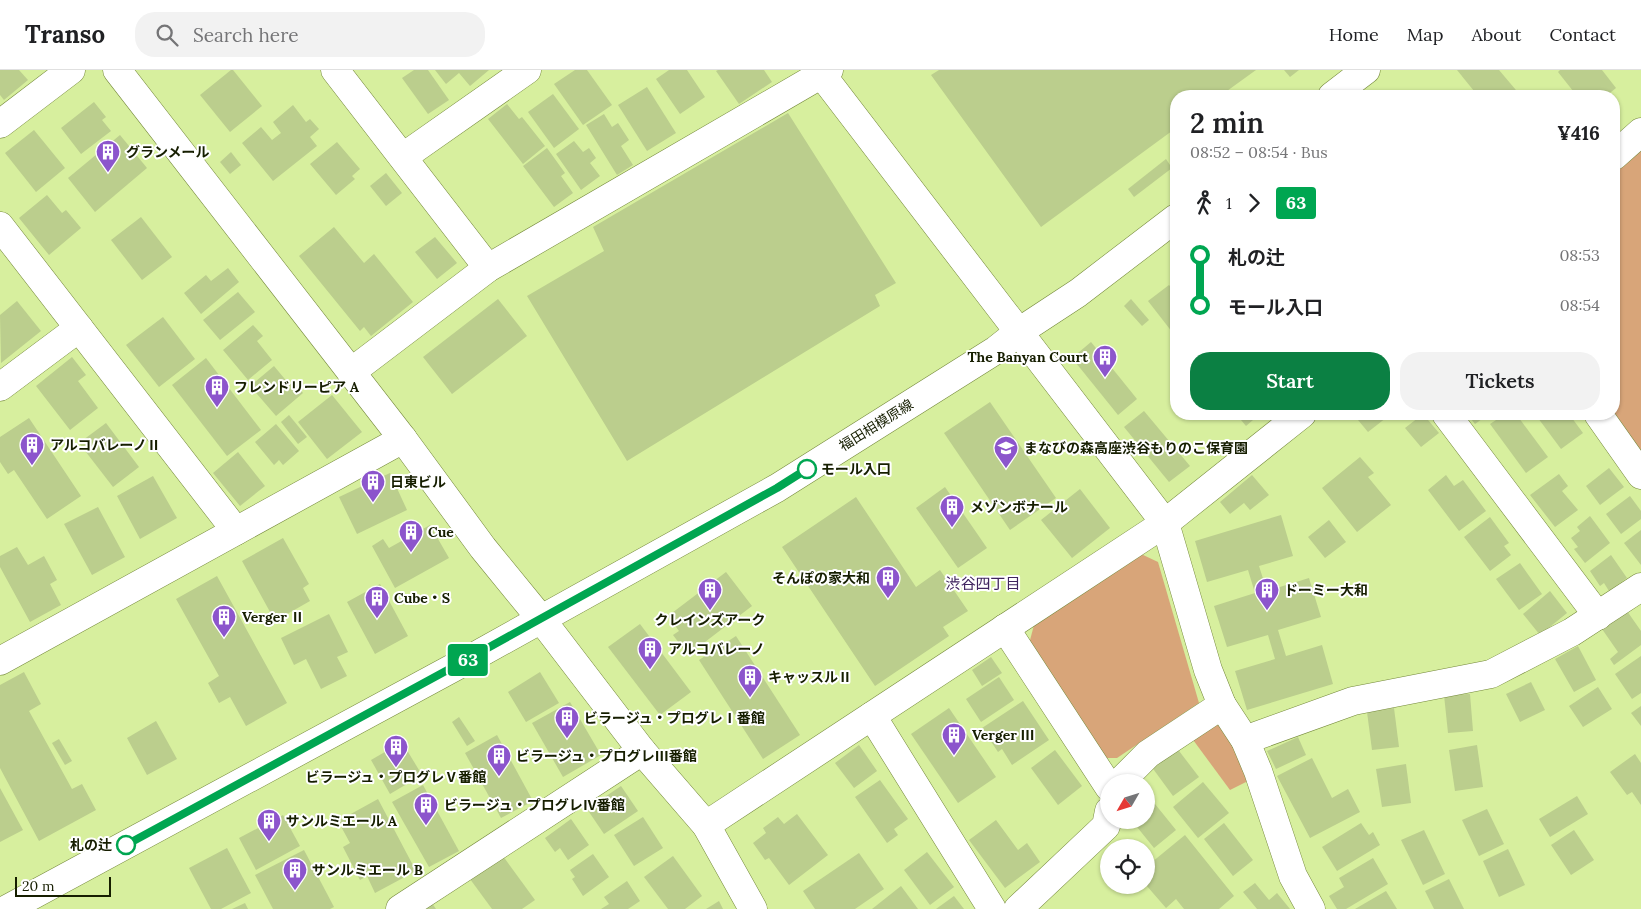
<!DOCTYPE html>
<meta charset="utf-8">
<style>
body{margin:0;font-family:Lora,"Noto Sans JP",serif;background:#f2f2f2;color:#202124;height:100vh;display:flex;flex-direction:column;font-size:19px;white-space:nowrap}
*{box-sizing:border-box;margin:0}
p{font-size:16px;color:#757577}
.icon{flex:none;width:28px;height:28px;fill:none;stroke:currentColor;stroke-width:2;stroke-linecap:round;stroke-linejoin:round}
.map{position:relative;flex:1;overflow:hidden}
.side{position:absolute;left:1170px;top:20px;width:450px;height:330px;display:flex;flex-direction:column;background:#fff;border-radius:20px;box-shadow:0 1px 4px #0004}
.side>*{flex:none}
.badge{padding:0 10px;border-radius:4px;font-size:18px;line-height:32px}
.needle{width:32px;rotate:231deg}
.controls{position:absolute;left:1100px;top:704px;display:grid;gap:10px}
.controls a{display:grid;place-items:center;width:55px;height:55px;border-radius:50%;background:#fff;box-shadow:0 1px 4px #0004;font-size:25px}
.scale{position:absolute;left:15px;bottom:12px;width:96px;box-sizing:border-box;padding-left:5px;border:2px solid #161e00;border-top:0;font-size:14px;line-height:18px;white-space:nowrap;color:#161e00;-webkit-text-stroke:4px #fff;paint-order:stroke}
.map>.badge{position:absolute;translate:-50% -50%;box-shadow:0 0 0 2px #fff}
.legs{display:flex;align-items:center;gap:8px;height:55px;padding:0 20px;font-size:16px}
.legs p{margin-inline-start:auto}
.summary{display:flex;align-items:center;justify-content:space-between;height:85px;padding:0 20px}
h1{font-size:28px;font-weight:600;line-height:38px}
.cta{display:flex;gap:10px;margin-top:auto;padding:10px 20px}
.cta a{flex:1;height:58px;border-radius:20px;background:#0b8043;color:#fff;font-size:20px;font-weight:600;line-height:58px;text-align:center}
.cta a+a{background:#f2f2f2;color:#202124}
ul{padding:0 20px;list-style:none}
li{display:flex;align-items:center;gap:18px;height:50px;font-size:19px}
li i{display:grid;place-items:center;width:8px;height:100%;margin:0 6px;background:currentColor}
li i::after{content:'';width:12px;height:12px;margin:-6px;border:4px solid;border-radius:50%;background:#fff}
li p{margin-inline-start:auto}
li:first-child i{background:linear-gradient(#0000 50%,currentColor 0)}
li:last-child i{background:linear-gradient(currentColor 50%,#0000 0)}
header{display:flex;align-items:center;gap:30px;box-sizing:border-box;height:70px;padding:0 25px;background:#fff;border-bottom:1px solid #e0e0e0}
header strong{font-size:24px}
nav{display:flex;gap:28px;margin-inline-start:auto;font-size:18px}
.search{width:350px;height:45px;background:#f2f2f2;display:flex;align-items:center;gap:12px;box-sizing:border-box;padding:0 18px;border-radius:20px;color:#757577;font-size:19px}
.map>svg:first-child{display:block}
.green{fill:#d8a579}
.building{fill:#bbce8d}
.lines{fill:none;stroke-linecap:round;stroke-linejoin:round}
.street-casing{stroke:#74883a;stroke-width:29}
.secondary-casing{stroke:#74883a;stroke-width:29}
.street{stroke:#fff;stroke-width:28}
.secondary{stroke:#fff;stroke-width:28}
.line-1-casing{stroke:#fff;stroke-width:11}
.line-1{stroke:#00a651;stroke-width:8}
.stop-1-dot{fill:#fff;stroke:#00a651;stroke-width:2.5}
.labels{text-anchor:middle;stroke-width:4;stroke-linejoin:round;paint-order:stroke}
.poi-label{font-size:14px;font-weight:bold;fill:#161e00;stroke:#fff;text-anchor:start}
.street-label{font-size:14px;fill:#161e00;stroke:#fff}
.stop-label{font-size:14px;font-weight:bold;fill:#161e00;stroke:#fff;text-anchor:start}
.neighbourhood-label{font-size:15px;fill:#3f245e;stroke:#fff}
</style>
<header>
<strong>Transo</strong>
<div class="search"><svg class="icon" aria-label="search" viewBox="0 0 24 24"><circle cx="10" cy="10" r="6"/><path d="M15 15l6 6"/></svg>Search here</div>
<nav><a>Home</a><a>Map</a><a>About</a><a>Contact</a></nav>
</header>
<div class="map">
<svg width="1641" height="839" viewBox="0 0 1641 839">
<rect width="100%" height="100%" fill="#d7ef9e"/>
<g class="green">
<polygon points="1641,75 1641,382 1614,344 1614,98"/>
<polygon points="1141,484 1158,492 1199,633 1117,688 1106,688 1029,574 1034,555"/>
<polygon points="1220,651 1250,710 1230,720 1188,663"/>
</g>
<g class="building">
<polygon points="0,0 19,0 28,10 4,30 0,25"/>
<polygon points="231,0 233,0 262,36 230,62 200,25"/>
<polygon points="414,0 428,0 449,30 428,44 402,8"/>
<polygon points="435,0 489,0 470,16 459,3 446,14"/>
<polygon points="575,0 587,0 612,35 583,55 554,14"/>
<polygon points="669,0 687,0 705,27 680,44 656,9"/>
<polygon points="718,0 764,0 772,12 739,34 716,1"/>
<polygon points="939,0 1256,0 1220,26 1176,26 1176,58 1041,157 931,5"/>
<polygon points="1284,0 1299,0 1290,7"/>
<polygon points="1457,0 1499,0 1521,26 1478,26"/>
<polygon points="1560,0 1602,0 1616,18 1606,26 1577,26 1558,2"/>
<polygon points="647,17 676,63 647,81 618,35"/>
<polygon points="553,24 579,59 554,78 528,42"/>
<polygon points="94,32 106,47 102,50 111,61 81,84 61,58"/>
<polygon points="507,34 519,49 522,47 545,76 523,94 488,49"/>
<polygon points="293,35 306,52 310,49 319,59 310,67 317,76 273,111 242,73 261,57 272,70 281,63 273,52"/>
<polygon points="788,43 896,213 875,225 880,236 627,391 527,226 604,181 593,157"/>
<polygon points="604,44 612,57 618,53 629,70 621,76 633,95 617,105 586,55"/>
<polygon points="34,60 65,98 36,122 5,83"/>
<polygon points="120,65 147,98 95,142 68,108"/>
<polygon points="574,71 583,82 589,78 596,88 590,93 600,106 581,120 556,84"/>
<polygon points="337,72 360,99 352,106 355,109 336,125 310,94"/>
<polygon points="547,78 565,103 561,106 573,123 554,137 523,96"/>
<polygon points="231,82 241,95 230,104 220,92"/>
<polygon points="1166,89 1172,98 1134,127 1128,119"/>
<polygon points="386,103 402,123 386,136 370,116"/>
<polygon points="47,125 62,143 66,140 81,158 49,185 19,148"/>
<polygon points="141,147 172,187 142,210 111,170"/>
<polygon points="334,157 364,193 374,184 413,232 371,266 364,257 360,261 299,186"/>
<polygon points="435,167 457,193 437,209 415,182"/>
<polygon points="228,198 239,212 201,244 184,223 206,205 211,211"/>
<polygon points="1169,215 1176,223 1176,267 1148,231"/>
<polygon points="238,222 255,242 220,270 203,250"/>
<polygon points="498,229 527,266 452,324 423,287"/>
<polygon points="1131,229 1149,250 1142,256 1124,236"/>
<polygon points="17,231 41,261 1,293 0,245"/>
<polygon points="163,247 195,289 159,317 126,275"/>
<polygon points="253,255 263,266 257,271 272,290 248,310 223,280"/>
<polygon points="1091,272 1137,329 1118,345 1072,288"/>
<polygon points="72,287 86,305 78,311 98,338 70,360 36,316"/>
<polygon points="206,288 261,360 227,386 172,315"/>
<polygon points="274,296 289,314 293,311 303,323 276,346 250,316"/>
<polygon points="332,325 362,362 327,389 298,352"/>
<polygon points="990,332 1056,428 1010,460 944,363"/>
<polygon points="1144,341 1190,396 1169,412 1124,357"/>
<polygon points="1236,344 1260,344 1246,356"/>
<polygon points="1353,344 1391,344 1368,362"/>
<polygon points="1423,344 1439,363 1421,377 1405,358"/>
<polygon points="1467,344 1489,344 1475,354"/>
<polygon points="1505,344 1516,344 1548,387 1526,403 1490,354"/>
<polygon points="1535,344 1569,344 1583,363 1561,379"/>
<polygon points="289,345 307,367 298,374 281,352"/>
<polygon points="29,348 81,426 47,449 14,400 8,404 0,392 0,367"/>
<polygon points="106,353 139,397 113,417 79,373"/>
<polygon points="276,354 299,381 283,395 279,390 274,395 255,372"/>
<polygon points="238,382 265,416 240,436 213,403"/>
<polygon points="1360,387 1374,403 1368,407 1391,435 1357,462 1322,418"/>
<polygon points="1609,398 1624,417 1600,435 1586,416"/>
<polygon points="390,403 407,440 357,464 339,427"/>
<polygon points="1559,404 1568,416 1562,421 1578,440 1555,457 1530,425"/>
<polygon points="1252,405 1269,425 1250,440 1244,433 1230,444 1220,432"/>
<polygon points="1446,405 1454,416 1463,410 1486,441 1459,461 1428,420"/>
<polygon points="153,406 177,448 140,469 117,426"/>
<polygon points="945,417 987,478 958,498 916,438"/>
<polygon points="1080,419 1110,458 1072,488 1041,450"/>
<polygon points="1630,426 1641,441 1641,449 1621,464 1606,444"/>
<polygon points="856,427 916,517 940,500 968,541 943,557 949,566 875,616 782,477"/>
<polygon points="98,437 125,487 92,505 64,454"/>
<polygon points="1281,445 1293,486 1259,496 1267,521 1309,508 1321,547 1278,560 1286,586 1322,575 1333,614 1247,640 1235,601 1275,589 1268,565 1227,577 1214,536 1255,523 1248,500 1207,512 1195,471"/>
<polygon points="1590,446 1610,473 1585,493 1574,479 1578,477 1571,468 1580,461 1577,457"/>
<polygon points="1490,447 1509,473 1504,476 1511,485 1490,501 1464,467"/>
<polygon points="1329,450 1346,472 1325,488 1308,467"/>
<polygon points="430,455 449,488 395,518 372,476 383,469 389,478"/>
<polygon points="1641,460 1641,495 1624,473"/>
<polygon points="283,468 309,514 303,518 310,531 275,551 242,491"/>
<polygon points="17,477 28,495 44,486 57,510 50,514 61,535 30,552 0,497 0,486"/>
<polygon points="1611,485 1627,508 1609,521 1604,513 1600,516 1590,501"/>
<polygon points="1520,493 1542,524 1519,540 1496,509"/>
<polygon points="726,502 752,536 688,585 673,565 679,561 668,546"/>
<polygon points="217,506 287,633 246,656 230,627 219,633 208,613 219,606 176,529"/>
<polygon points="380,514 408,566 375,584 347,532"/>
<polygon points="1550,521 1567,543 1540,565 1523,544"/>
<polygon points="1627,541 1641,561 1641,575 1614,595 1610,589 1618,582 1602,559"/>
<polygon points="329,544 348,582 337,587 347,606 321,619 306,589 294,595 281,568"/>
<polygon points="640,554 691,622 660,645 608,577"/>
<polygon points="736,566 800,665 763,689 699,590"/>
<polygon points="1578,576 1596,610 1574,622 1555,589"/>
<polygon points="1641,586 1641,623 1632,629 1615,604"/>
<polygon points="991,587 1002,603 982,616 972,600"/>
<polygon points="24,602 41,634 29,641 72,719 82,714 96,740 39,771 0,698 0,615"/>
<polygon points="540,602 559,633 526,652 508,622"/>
<polygon points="999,607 1014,630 981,652 966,629"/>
<polygon points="1531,612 1545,640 1520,652 1506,624"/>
<polygon points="1598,617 1612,639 1583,657 1569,636"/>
<polygon points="1470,624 1473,661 1448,663 1444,625"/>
<polygon points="1023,631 1049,670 1012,695 1002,679 998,682 982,658"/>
<polygon points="570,632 601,685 563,707 532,653"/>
<polygon points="1641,636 1641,656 1631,643"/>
<polygon points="949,638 996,707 958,733 911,664"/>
<polygon points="1394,638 1399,677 1372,680 1367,642"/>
<polygon points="459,647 475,671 467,676 452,652"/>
<polygon points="156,651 177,689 147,705 127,668"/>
<polygon points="497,665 533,731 501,748 465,683"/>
<polygon points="1298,667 1306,685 1276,699 1267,681"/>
<polygon points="59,669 72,691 65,695 52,673"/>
<polygon points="402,672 422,705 390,724 371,690"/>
<polygon points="859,675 877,701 854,718 835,693"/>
<polygon points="1477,675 1483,717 1455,721 1449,680"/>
<polygon points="1176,677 1199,707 1173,726 1151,696"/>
<polygon points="1055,680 1082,716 1058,735 1031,698"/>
<polygon points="1635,684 1641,693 1641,735 1632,722 1627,725 1610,702"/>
<polygon points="1312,688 1332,728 1348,719 1360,742 1310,768 1277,706"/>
<polygon points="1406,694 1411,733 1382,737 1376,699"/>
<polygon points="880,710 908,749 894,759 898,765 887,773 855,727"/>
<polygon points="1203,712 1229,743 1198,768 1173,737"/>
<polygon points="423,715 459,781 429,797 392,732"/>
<polygon points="621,716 638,741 604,764 587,739"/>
<polygon points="0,718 23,760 0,772"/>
<polygon points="1577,726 1588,744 1550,767 1539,749"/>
<polygon points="378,729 416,801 375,823 367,806 360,810 343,777 350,773 338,751"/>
<polygon points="1155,734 1176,760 1154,778 1133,752 1146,750 1146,741"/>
<polygon points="1487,739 1504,774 1479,786 1462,750"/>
<polygon points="797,744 828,785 789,815 769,788 765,790 753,773 766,763 763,758 778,747 784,754"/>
<polygon points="283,745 300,776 256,800 239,768"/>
<polygon points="643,747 663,778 634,796 614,765"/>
<polygon points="571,749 589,775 568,790 560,778 555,782 545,768"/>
<polygon points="996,750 1018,780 1027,773 1040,792 1005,818 969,770"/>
<polygon points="1224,753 1253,790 1233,806 1204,769"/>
<polygon points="1361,753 1369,765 1373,762 1380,775 1337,801 1322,777"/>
<polygon points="1424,760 1445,804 1423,815 1401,770"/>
<polygon points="1574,760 1594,790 1571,805 1551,775"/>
<polygon points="1185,765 1234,826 1219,839 1184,839 1176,829 1166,838 1146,815 1146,797"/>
<polygon points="227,778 251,823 221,839 211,839 189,798"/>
<polygon points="1508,779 1525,815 1499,827 1483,791"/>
<polygon points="304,780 334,837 330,839 273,839 255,805"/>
<polygon points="927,782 954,817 930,835 904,800"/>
<polygon points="859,783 884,819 855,839 815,839 803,821"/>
<polygon points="593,784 609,807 583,826 572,809 575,807 570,800"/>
<polygon points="503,786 535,830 522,839 492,839 470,809"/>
<polygon points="673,786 702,826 685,839 668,839 644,807"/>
<polygon points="1373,788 1388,814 1346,839 1337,839 1329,826 1344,817 1339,808"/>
<polygon points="1449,809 1464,839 1434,839 1425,821"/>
<polygon points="627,811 640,831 628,839 601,839 609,834 604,827"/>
<polygon points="1255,813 1269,830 1277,823 1290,839 1257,839 1243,822"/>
<polygon points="901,816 918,839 872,839"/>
<polygon points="1386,821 1397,839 1355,839"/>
<polygon points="954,826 964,839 936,839"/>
<polygon points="429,829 436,839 414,839"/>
<polygon points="719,831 723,839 706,839"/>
<polygon points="245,833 248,839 232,839"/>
</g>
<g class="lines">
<defs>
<g id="street">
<polyline points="335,0 488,198"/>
<polyline points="822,5 1165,453 1208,600 1222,635 1148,684 1120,712"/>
<polyline points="0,54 71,0"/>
<polyline points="1614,86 1641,62"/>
<polyline points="403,87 527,0"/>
<polyline points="0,156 236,461"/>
<polyline points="351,302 488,198 829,0"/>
<polyline points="0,317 79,258"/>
<polyline points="1446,344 1598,546"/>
<polyline points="1598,344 1641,405"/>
<polyline points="541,549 642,681 706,755 753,839"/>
<polyline points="1005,558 1109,717"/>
<polyline points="0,591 403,369"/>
<polyline points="1222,635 1245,670 1258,701 1293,806 1311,839"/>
<polyline points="872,646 992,839"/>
<polyline points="1245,670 1353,631 1491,604 1572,562 1641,517"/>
<polyline points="706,755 1165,453 1302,344"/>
<polyline points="400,839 642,681"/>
<polyline points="1018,839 1106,756 1109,741"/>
</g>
<g id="secondary">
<polyline points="117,0 403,369 483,478 541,549"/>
<polyline points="1332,26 1366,0"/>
<polyline points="7,839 475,586 777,418 996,280 1020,261 1078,223 1176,148"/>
</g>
</defs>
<use href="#street" class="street-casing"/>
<use href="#secondary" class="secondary-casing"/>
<use href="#street" class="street"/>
<use href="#secondary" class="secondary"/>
</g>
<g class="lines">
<defs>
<polyline id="line-1" points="126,775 466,590 777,418 807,399"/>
</defs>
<use href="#line-1" class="line-1-casing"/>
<use href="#line-1" class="line-1"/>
</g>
<defs>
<symbol id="building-pin" viewBox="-11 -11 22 30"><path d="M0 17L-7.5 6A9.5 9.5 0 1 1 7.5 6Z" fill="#8c55cc" stroke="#fff"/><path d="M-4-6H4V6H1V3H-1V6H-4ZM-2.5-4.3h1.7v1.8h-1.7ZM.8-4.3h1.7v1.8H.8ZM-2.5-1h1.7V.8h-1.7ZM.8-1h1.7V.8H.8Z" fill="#fff"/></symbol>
<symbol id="school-pin" viewBox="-11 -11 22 30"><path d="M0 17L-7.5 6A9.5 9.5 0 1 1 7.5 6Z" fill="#8c55cc" stroke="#fff"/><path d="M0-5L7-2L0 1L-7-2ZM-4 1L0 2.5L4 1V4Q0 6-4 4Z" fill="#fff"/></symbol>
</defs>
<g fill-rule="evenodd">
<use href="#building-pin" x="94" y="68" width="28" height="38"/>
<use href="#building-pin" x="1091" y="273" width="28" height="38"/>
<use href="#building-pin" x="203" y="303" width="28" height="38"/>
<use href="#building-pin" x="18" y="361" width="28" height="38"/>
<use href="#school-pin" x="992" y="364" width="28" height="38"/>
<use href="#building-pin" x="359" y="398" width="28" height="38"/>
<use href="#building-pin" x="938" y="423" width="28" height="38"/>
<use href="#building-pin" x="397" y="448" width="28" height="38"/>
<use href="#building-pin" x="874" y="494" width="28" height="38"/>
<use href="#building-pin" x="696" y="506" width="28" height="38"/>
<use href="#building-pin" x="1253" y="506" width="28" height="38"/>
<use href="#building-pin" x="363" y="514" width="28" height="38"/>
<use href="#building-pin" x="210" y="533" width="28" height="38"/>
<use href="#building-pin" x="636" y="565" width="28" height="38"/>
<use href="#building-pin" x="736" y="593" width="28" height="38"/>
<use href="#building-pin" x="553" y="634" width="28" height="38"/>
<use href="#building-pin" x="940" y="651" width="28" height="38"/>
<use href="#building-pin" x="382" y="663" width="28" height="38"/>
<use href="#building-pin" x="485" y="672" width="28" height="38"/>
<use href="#building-pin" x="412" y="721" width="28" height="38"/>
<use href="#building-pin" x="255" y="737" width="28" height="38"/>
<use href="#building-pin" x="281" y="786" width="28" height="38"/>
</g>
<g class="stop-1-dot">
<circle cx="807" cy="399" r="9"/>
<circle cx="126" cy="775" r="9"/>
</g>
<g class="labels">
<g class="poi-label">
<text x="126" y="87">グランメール</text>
<text x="1088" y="292" text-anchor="end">The Banyan Court</text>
<text x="234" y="322">フレンドリーピア A</text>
<text x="50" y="380">アルコバレーノⅡ</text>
<text x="1024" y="383">まなびの森高座渋谷もりのこ保育園</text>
<text x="390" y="417">日東ビル</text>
<text x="970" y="442">メゾンボナール</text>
<text x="428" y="467">Cue</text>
<text x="870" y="513" text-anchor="end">そんぽの家大和</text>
<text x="1284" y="525">ドーミー大和</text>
<text x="394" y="533">Cube・S</text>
<text x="242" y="552">Verger Ⅱ</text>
<text x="710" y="555" text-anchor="middle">クレインズアーク</text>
<text x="668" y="584">アルコバレーノ</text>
<text x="768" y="612">キャッスルⅡ</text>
<text x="584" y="653">ビラージュ・プログレⅠ番館</text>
<text x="972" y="670">Verger Ⅲ</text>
<text x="516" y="691">ビラージュ・プログレⅢ番館</text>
<text x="396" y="712" text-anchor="middle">ビラージュ・プログレⅤ番館</text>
<text x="444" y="740">ビラージュ・プログレⅣ番館</text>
<text x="286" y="756">サンルミエール A</text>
<text x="312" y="805">サンルミエール B</text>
</g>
<g class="street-label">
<text transform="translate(876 355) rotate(-32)" y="5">福田相模原線</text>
</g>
<g class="stop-label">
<text x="821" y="404">モール入口</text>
<text x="112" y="780" text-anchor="end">札の辻</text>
</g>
<g class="neighbourhood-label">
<text x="983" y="519">渋谷四丁目</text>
</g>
</g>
</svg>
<div class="controls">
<a><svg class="needle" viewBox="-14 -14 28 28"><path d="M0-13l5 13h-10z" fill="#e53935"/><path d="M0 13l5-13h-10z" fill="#757577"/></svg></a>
<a><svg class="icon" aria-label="locate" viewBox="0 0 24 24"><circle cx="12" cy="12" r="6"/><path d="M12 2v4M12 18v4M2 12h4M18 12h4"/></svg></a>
</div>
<div class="scale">20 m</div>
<b class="badge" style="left:468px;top:590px;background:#00a651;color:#fff">63</b>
<section class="side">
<div class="summary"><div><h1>2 min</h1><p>08:52 – 08:54 · Bus</p></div><b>¥416</b></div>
<div class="legs"><svg class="icon" aria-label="walk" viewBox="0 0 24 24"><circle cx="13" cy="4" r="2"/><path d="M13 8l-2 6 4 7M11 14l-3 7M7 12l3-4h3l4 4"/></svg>1<svg class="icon" aria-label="forward" viewBox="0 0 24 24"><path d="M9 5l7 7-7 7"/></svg><b class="badge" style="background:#00a651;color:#fff">63</b></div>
<ul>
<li><i style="color:#00a651"></i><b>札の辻</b><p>08:53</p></li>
<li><i style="color:#00a651"></i><b>モール入口</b><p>08:54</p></li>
</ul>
<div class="cta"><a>Start</a><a>Tickets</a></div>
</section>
</div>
